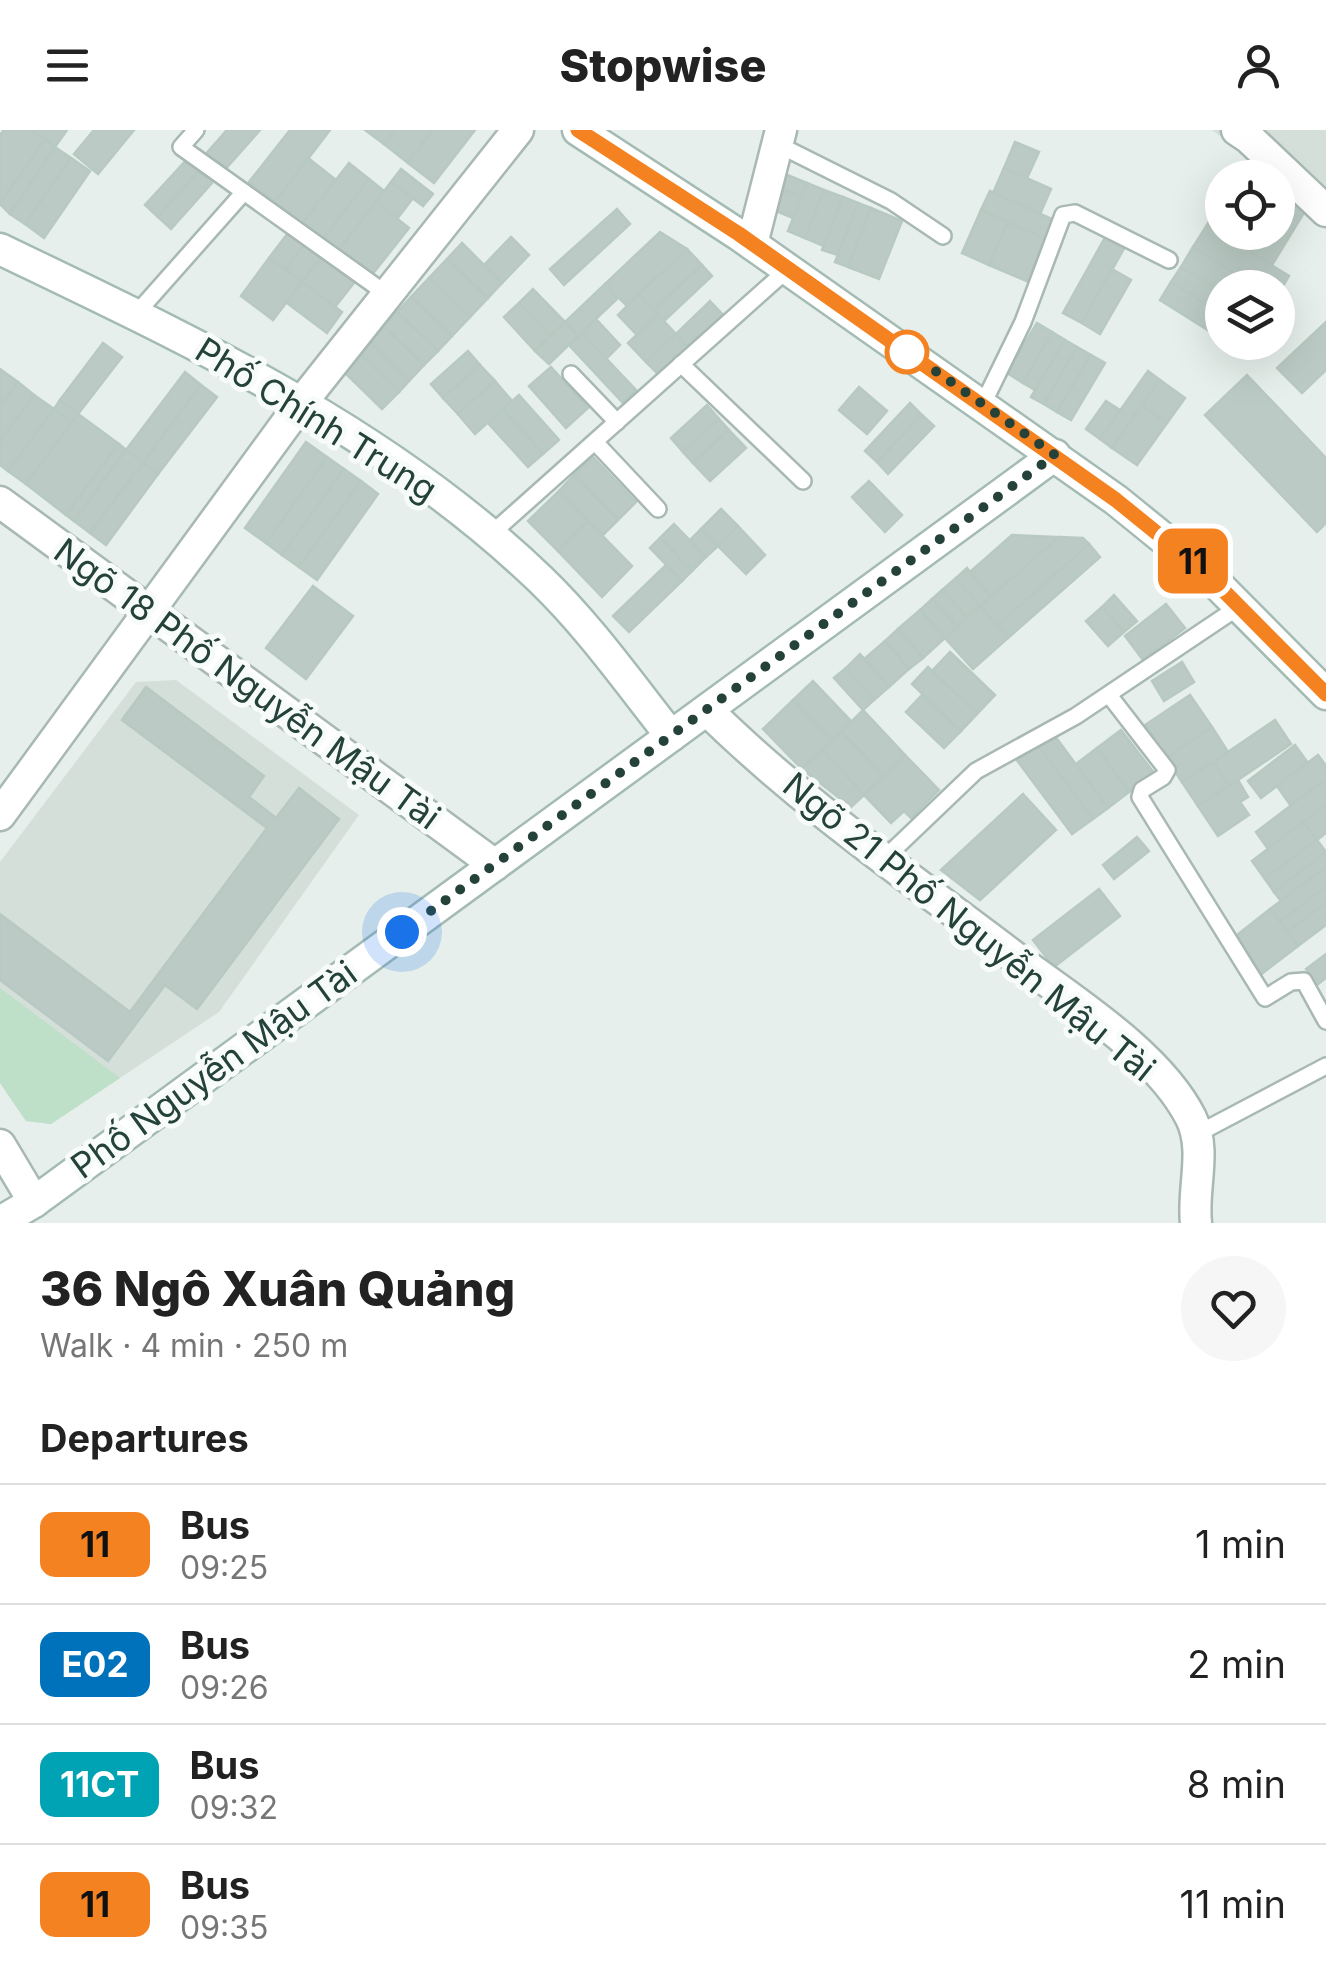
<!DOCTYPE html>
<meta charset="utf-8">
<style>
body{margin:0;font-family:Inter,sans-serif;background:#f6f6f6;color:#222;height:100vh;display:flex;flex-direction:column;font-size:38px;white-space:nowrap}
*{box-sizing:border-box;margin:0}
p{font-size:32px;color:#767676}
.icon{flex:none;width:55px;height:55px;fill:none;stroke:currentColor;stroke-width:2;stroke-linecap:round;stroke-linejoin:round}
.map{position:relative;height:1093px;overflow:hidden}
.drawer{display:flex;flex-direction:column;background:#fff;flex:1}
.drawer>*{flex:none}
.badge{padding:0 20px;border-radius:15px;font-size:35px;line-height:65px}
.fabs{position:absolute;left:1205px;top:30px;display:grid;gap:20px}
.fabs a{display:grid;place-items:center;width:90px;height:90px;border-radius:50%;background:#fff;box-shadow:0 10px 40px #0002;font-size:50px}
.you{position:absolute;width:50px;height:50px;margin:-25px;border:8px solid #fff;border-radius:50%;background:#1a73e8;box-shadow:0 0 0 15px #1a73e833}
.map>.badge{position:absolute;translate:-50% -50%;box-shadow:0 0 0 5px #fff}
h2{padding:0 40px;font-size:38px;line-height:90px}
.round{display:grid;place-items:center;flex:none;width:105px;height:105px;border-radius:52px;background:#f6f6f6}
.headline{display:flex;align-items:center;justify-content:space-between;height:170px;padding:0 40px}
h1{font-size:48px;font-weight:800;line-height:75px}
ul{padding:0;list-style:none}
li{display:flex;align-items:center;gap:30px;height:120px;padding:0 40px;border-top:2px solid #e0e0e0}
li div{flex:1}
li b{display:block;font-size:38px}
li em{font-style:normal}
li .badge{min-width:110px;font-weight:700;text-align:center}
header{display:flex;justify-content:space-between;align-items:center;height:130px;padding:0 40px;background:#fff;font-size:45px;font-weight:800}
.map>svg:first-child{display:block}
.built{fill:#d4dfda}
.green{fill:#bfe0c8}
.building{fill:#bbcac4;stroke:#b8c9c2;stroke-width:2.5}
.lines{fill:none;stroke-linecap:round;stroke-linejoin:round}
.lane-casing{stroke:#a8b8b2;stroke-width:20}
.street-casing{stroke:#a8b8b2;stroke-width:35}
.secondary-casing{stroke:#a4bbb3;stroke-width:35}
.lane{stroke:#fff;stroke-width:15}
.street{stroke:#fff;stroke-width:30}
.secondary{stroke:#fff;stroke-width:30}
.line-casing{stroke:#fff;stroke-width:22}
.line{stroke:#f58220;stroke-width:15}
.walk{stroke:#24423a;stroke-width:10;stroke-dasharray:0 18}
.stop-dot{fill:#fff;stroke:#f58220;stroke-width:5}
.labels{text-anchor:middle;stroke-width:10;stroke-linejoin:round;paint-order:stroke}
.street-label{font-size:35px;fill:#24423a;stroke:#f7fbf9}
</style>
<header><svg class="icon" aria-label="menu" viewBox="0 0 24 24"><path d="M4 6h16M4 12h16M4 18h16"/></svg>Stopwise<svg class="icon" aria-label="person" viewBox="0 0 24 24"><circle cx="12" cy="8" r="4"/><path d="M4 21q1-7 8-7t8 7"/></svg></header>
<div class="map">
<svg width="1326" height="1093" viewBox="0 0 1326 1093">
<rect width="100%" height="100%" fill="#e6efeb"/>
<g class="built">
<polygon points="1212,0 1326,0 1326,83 1278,48"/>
<polygon points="176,550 359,685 219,882 51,994 26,991 0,953 0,732 136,552"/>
</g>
<polygon class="green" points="0,858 120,948 51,994 26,991 0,953"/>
<g class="building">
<polygon points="4,0 31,0 45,9 0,74 0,5"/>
<polygon points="31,0 67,0 55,17"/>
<polygon points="94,0 134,0 98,44 74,24"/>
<polygon points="227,0 260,0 222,43 204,26"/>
<polygon points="290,0 330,0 275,72 249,52"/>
<polygon points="365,0 395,0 384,14"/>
<polygon points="395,0 433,0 408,33 384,14"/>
<polygon points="433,0 475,0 434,53 408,33"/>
<polygon points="45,9 55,17 10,84 0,74"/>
<polygon points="1015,12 1039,22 1027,48 1004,38"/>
<polygon points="55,17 71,28 25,94 10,84"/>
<polygon points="190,26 202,37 158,87 145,75"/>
<polygon points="71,28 90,41 44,108 25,94"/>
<polygon points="308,28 336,50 302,94 275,72"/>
<polygon points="1245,32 1266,45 1264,48 1236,48"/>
<polygon points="349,33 369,49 323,109 302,94"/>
<polygon points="1004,38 1051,59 1040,84 993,63"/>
<polygon points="401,39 433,64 423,76 391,52"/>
<polygon points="775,40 807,53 801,67 770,54"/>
<polygon points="198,42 212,53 171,99 158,87"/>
<polygon points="369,49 384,61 338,121 323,109"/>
<polygon points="391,52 413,68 397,89 376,72"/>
<polygon points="807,53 824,60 805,108 788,101"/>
<polygon points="775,57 801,67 793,88 767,77"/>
<polygon points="824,60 843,67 824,116 805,108"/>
<polygon points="1289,60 1310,73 1272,135 1251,122 1263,102 1278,102 1278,79"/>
<polygon points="990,61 1056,91 1048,110 981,80"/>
<polygon points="843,67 858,73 838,125 822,120"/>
<polygon points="1222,69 1222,102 1230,102 1227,108 1207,95"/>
<polygon points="376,72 409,98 371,146 338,121"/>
<polygon points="858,73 871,78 848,137 835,132"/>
<polygon points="871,78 902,91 879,149 848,137"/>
<polygon points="617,79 630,94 564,155 550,139"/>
<polygon points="981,80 1008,92 989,135 962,123"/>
<polygon points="1008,92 1048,110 1029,152 989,135"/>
<polygon points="1207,95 1289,146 1278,164 1278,158 1257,158 1193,117"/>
<polygon points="291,99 307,111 285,140 269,128"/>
<polygon points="660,102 687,119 627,176 605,154"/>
<polygon points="1230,102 1263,102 1251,122 1227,108"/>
<polygon points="1107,104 1126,115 1082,193 1063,183"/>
<polygon points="511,107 529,125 502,153 484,135"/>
<polygon points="307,111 324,124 302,152 285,140"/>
<polygon points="462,113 502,153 488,168 447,129"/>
<polygon points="1193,117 1257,158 1222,158 1222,163 1181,137"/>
<polygon points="687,119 702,135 654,180 639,164"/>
<polygon points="324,124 357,149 335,177 302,152"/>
<polygon points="269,128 302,152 273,190 241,166"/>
<polygon points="447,129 488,168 470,187 429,148"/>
<polygon points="702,135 712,146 664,191 654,180"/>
<polygon points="1181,137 1222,163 1222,184 1171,152"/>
<polygon points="1112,139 1131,150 1100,204 1082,193"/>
<polygon points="429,148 470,187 452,206 411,167"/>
<polygon points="302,152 342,182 327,203 287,173"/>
<polygon points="1171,152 1222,184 1222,209 1160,170"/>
<polygon points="605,154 618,168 578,206 565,192"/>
<polygon points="533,159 565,192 550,206 519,173"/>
<polygon points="639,164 658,185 637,205 618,185"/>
<polygon points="411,167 452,206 438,221 397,182"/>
<polygon points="710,171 724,186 690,219 676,204"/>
<polygon points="519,173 550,206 535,221 504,187"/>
<polygon points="397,182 438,221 424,235 383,196"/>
<polygon points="658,185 676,204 646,232 628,213"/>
<polygon points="596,189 620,215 606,229 582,203"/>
<polygon points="565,192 578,206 549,234 535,221"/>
<polygon points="1326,192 1326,240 1302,263 1277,238"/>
<polygon points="1037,193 1052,202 1023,253 1007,243"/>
<polygon points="383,196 424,235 409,251 369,211"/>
<polygon points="1052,202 1065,210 1035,260 1023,253"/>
<polygon points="582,203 636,260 623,273 569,215"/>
<polygon points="676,204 690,219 661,247 646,232"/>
<polygon points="1065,210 1077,217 1044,274 1031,267"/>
<polygon points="369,211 409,251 399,262 358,222"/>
<polygon points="103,213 122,227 78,284 60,270"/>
<polygon points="1077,217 1091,225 1057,282 1044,274"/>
<polygon points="468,221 480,235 443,268 431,254"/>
<polygon points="358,222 399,262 382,279 342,240"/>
<polygon points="1091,225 1105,233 1071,290 1057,282"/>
<polygon points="480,235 495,251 458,284 443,268"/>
<polygon points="551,237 588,278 566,298 529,256"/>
<polygon points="0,239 18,252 0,276"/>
<polygon points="1148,241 1160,250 1112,318 1100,309"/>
<polygon points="185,242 201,255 143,333 126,320"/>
<polygon points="1247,245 1326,328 1326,393 1317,402 1205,285"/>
<polygon points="1160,250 1185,268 1167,293 1142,275"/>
<polygon points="495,251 512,271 475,304 458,284"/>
<polygon points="18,252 34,265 0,311 0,276"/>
<polygon points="201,255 217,267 158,344 143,333"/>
<polygon points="859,257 887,281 867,304 839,280"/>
<polygon points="34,265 54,279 8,341 0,335 0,311"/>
<polygon points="519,265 559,310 543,324 503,279"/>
<polygon points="60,270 78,284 72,293 54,279"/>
<polygon points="1106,271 1120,280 1100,309 1086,299"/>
<polygon points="910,273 922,285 877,332 865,321"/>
<polygon points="707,275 719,289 683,322 671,308"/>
<polygon points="1142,275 1167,293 1137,335 1112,318"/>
<polygon points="54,279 72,293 26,354 8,341"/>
<polygon points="503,279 543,324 528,337 488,293"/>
<polygon points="78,284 119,314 66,385 26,354"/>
<polygon points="922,285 934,296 888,344 877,332"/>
<polygon points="719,289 729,300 693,333 683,322"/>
<polygon points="729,300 746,318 710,351 693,333"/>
<polygon points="306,312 327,327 266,413 245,398"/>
<polygon points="119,314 126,320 74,391 66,385"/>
<polygon points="126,320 143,333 90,403 74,391"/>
<polygon points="327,327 344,339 282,425 266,413"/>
<polygon points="593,327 636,372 618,390 574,345"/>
<polygon points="143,333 158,344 106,415 90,403"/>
<polygon points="344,339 361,351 299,437 282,425"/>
<polygon points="574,345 618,390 602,406 559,361"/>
<polygon points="361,351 378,364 317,450 299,437"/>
<polygon points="869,351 902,385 885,402 852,367"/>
<polygon points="559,361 588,391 558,421 528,391"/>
<polygon points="721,379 738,396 718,416 701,399"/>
<polygon points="588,391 632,436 602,467 558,421"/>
<polygon points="674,394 706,427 692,441 660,408"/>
<polygon points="738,396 765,425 746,444 718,416"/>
<polygon points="701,399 718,416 706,427 690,410"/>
<polygon points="1012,405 1059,407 991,467 970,442"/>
<polygon points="1059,407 1083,408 1089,414 997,496 980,476"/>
<polygon points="660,408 692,441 682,451 650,418"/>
<polygon points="1089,414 1100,427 1008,508 997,496"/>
<polygon points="666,435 682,451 629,502 613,486"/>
<polygon points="967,438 991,467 980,476 956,448"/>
<polygon points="956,448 980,476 967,488 942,460"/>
<polygon points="313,456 353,486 306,549 266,518"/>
<polygon points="942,460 967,488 957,497 932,469"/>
<polygon points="1114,465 1137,491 1124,502 1102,477"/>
<polygon points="932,469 957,497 945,508 920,480"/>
<polygon points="1166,474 1185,498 1143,530 1125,506"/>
<polygon points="980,476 1008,508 973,539 945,508"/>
<polygon points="1102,477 1124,502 1108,516 1086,491"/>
<polygon points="920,480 945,508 923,528 898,499"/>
<polygon points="898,499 923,528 909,539 885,511"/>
<polygon points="885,511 909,539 889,557 864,529"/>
<polygon points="950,522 995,565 977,584 932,541"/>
<polygon points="860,524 889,557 874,570 846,538"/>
<polygon points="1182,532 1194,552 1164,571 1152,551"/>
<polygon points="928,537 977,584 961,601 912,554"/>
<polygon points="846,538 874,570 863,580 834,548"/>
<polygon points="813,551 851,591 832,611 793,570"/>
<polygon points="146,557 264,646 249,667 276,688 299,658 339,689 197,879 165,855 108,931 0,850 0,784 130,882 267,698 122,590"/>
<polygon points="922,565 961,601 944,618 906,582"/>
<polygon points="1190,565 1212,597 1166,628 1145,595"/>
<polygon points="793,570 832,611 802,639 763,599"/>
<polygon points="863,580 905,625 884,646 841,602"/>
<polygon points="1275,590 1291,614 1229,656 1213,632"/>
<polygon points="1212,597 1228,622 1182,652 1166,628"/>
<polygon points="1121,600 1154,643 1129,662 1097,618"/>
<polygon points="841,602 884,646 864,665 822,620"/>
<polygon points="1052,602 1108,678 1093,689 1037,614"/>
<polygon points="1037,614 1093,689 1072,704 1016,629"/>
<polygon points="1295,615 1308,633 1261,668 1248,651"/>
<polygon points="1097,618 1129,662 1108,678 1076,634"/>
<polygon points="822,620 864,665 851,677 802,639"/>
<polygon points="905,625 939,660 911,688 904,681 891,693 864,665"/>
<polygon points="1318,625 1326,636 1326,649 1291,676 1277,656"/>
<polygon points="1213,632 1229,656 1198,676 1182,652"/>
<polygon points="1326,649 1326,675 1268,719 1256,702"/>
<polygon points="1238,650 1248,667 1240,672 1249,685 1218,706 1198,676"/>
<polygon points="1023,664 1056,700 980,770 941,740"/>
<polygon points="1326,675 1326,703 1317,710 1303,692"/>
<polygon points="1303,692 1317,710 1265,749 1252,731"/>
<polygon points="1137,707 1149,721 1114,749 1103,735"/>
<polygon points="1317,710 1326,722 1274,762 1265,749"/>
<polygon points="1326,722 1326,737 1281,771 1274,762"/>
<polygon points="1326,737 1326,757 1280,792 1270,779"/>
<polygon points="1326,757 1326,773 1288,802 1280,792"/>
<polygon points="1099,759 1120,786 1054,837 1033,810"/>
<polygon points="1326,773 1326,795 1298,816 1288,802"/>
<polygon points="1270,779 1298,816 1259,846 1232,809"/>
<polygon points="1326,824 1326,848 1317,855 1306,839"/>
</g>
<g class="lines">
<defs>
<g id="lane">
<polyline points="196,0 181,17 388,165"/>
<polyline points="777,14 891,71 943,106"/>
<polyline points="135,185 244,62"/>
<polyline points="681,234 803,351"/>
<polyline points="571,244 617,292"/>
<polyline points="983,274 1023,192 1063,85 1075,83 1169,130"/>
<polyline points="595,312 658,379"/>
<polyline points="490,405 788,139"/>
<polyline points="1109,565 1167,640 1163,647 1142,660 1140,667 1265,868 1291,852 1304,851 1326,891"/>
<polyline points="885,728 976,641 1076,586 1240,476"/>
<polyline points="1197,1004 1326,936"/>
</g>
<g id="street">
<polyline points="1237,0 1249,8 1326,81"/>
<polyline points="752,114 781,0"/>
<polyline points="0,372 495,735"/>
<path d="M707,580C801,673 912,749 1017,829C1073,871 1159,924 1191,988C1207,1021 1192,1058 1196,1093"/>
<polyline points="0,685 302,272 518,0"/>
<polyline points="0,1015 34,1072"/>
</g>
<g id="secondary">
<polyline points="578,0 739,105 1116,370 1206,443 1326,564"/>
<path d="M0,119C191,211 385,300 540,449C589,496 629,553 671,606"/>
<polyline points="0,1092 34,1072 1055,325"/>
</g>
</defs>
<use href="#lane" class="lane-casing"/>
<use href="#street" class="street-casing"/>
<use href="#secondary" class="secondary-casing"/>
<use href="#lane" class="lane"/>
<use href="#street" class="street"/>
<use href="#secondary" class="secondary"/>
</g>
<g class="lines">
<defs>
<polyline id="line" points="578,0 739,104 1116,370 1206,443 1326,564"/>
</defs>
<use href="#line" class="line-casing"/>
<use href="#line" class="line"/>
<polyline class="walk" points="402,802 1055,325 897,214 907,222"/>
</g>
<circle class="stop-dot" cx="907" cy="222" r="20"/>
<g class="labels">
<g class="street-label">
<text transform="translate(316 290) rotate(32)" y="12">Phố Chính Trung</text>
<text transform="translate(247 554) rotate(36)" y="12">Ngõ 18 Phố Nguyễn Mậu Tài</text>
<text transform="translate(969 797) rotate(39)" y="12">Ngõ 21 Phố Nguyễn Mậu Tài</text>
<text transform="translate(214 940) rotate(-36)" y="12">Phố Nguyễn Mậu Tài</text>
</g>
</g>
</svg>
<div class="fabs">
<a><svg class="icon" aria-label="locate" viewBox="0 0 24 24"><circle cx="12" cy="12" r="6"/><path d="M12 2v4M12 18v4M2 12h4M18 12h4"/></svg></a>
<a><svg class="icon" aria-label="layers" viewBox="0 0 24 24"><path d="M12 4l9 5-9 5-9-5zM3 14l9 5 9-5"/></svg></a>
</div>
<div class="you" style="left:402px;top:802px"></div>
<b class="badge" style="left:1193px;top:431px;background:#f58220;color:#111">11</b>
</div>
<section class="drawer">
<div class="headline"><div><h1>36 Ngô Xuân Quảng</h1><p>Walk · 4 min · 250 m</p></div><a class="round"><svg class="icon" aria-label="heart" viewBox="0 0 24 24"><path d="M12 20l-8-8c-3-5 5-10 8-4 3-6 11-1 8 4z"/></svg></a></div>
<h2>Departures</h2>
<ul>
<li><span class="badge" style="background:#f58220;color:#111">11</span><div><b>Bus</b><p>09:25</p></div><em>1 min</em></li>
<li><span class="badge" style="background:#0072bc;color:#fff">E02</span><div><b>Bus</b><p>09:26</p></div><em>2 min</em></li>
<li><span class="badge" style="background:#00a3b4;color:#fff">11CT</span><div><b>Bus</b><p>09:32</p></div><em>8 min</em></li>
<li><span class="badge" style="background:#f58220;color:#111">11</span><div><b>Bus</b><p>09:35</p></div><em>11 min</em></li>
</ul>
</section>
